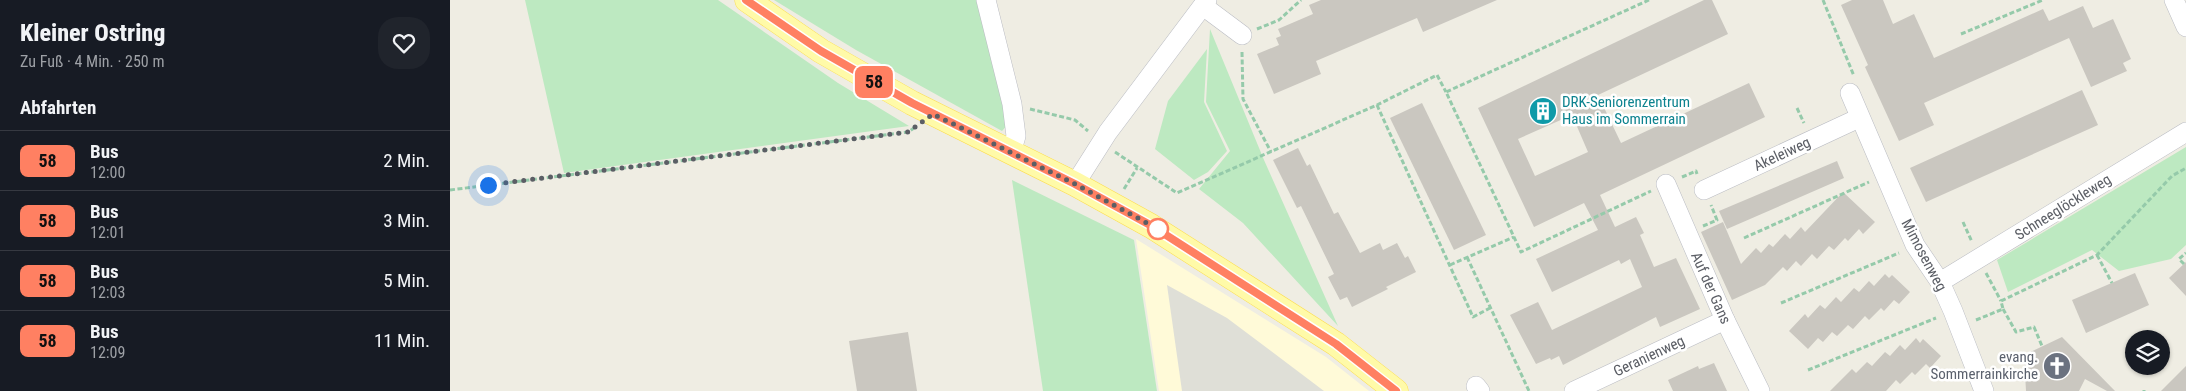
<!DOCTYPE html>
<html lang="de">
<meta charset="utf-8">
<style>
body{margin:0;font-family:"Roboto Condensed",sans-serif;background:#20242c;color:#f1f3f6;height:100vh;display:flex;flex-direction:column;font-size:19px;white-space:nowrap}
*{box-sizing:border-box;margin:0}
p{font-size:16px;color:#9ea1a6}
.icon{flex:none;width:28px;height:28px;fill:none;stroke:currentColor;stroke-width:2;stroke-linecap:round;stroke-linejoin:round}
.map{position:relative;flex:1;overflow:hidden}
.drawer{display:flex;flex-direction:column;background:#171b24;width:450px}
.drawer>*{flex:none}
.badge{padding:0 10px;border-radius:8px;font-size:18px;line-height:32px}
.fabs{position:absolute;left:1675px;top:330px;display:grid;gap:10px}
.fabs a{display:grid;place-items:center;width:45px;height:45px;border-radius:50%;background:#171b24;box-shadow:0 1px 4px #0004;font-size:25px}
.you{position:absolute;width:25px;height:25px;margin:-12px;border:4px solid #fff;border-radius:50%;background:#1a73e8;box-shadow:0 0 0 8px #1a73e833}
.map>.badge{position:absolute;translate:-50% -50%;box-shadow:0 0 0 2px #fff}
h2{padding:0 20px;font-size:19px;line-height:45px}
.round{display:grid;place-items:center;flex:none;width:52px;height:52px;border-radius:20px;background:#20242c}
.headline{display:flex;align-items:center;justify-content:space-between;height:85px;padding:0 20px}
h1{font-size:24px;font-weight:800;line-height:38px}
ul{padding:0;list-style:none}
li{display:flex;align-items:center;gap:15px;height:60px;padding:0 20px;border-top:1px solid #363941}
li div{flex:1}
li b{display:block;font-size:19px}
li em{font-style:normal}
li .badge{min-width:55px;font-weight:700;text-align:center}
main{display:flex;flex:1;min-height:0}
.map>svg:first-child{display:block}
.commercial{fill:#fffad8}
.industrial{fill:#dfdfd7}
.green{fill:#bde9c1}
.building{fill:#cac7c0;fill-rule:evenodd}
.lines{fill:none;stroke-linecap:round;stroke-linejoin:round}
.minor-casing{stroke:#babcc3;stroke-width:20}
.major-casing{stroke:#fddd4e;stroke-width:25}
.path{stroke:#95caaa;stroke-width:3;stroke-dasharray:5 2.5;stroke-linecap:butt}
.minor{stroke:#fff;stroke-width:19}
.major{stroke:#fffaa8;stroke-width:24}
.line-casing{stroke:#fff;stroke-width:11}
.line{stroke:#ff8062;stroke-width:8}
.walk{stroke:#5b5e65;stroke-width:5;stroke-dasharray:0 9}
.stop-dot{fill:#fff;stroke:#ff8062;stroke-width:2.5}
.labels{text-anchor:middle;stroke-width:5;stroke-linejoin:round;paint-order:stroke}
.culture-label{font-size:15px;fill:#0d838f;stroke:#fff;text-anchor:start}
.street-label{font-size:15px;fill:#5b5e65;stroke:#fff}
.worship-label{font-size:15px;fill:#5b616d;stroke:#fff;text-anchor:end}
</style>
<main>
<section class="drawer">
<div class="headline"><div><h1>Kleiner Ostring</h1><p>Zu Fuß · 4 Min. · 250 m</p></div><a class="round"><svg class="icon" aria-label="heart" viewBox="0 0 24 24"><path d="M12 20l-8-8c-3-5 5-10 8-4 3-6 11-1 8 4z"/></svg></a></div>
<h2>Abfahrten</h2>
<ul>
<li><span class="badge" style="background:#ff8062;color:#111">58</span><div><b>Bus</b><p>12:00</p></div><em>2 Min.</em></li>
<li><span class="badge" style="background:#ff8062;color:#111">58</span><div><b>Bus</b><p>12:01</p></div><em>3 Min.</em></li>
<li><span class="badge" style="background:#ff8062;color:#111">58</span><div><b>Bus</b><p>12:03</p></div><em>5 Min.</em></li>
<li><span class="badge" style="background:#ff8062;color:#111">58</span><div><b>Bus</b><p>12:09</p></div><em>11 Min.</em></li>
</ul>
</section>
<div class="map">
<svg width="1736" height="391" viewBox="0 0 1736 391">
<rect width="100%" height="100%" fill="#efede3"/>
<polygon class="commercial" points="686,239 876,357 919,391 709,391"/>
<polygon class="industrial" points="717,285 777,318 874,391 732,391"/>
<g class="green">
<polygon points="75,0 268,0 388,83 459,126 114,173"/>
<polygon points="324,0 527,0 561,121 552,131 406,50"/>
<polygon points="760,29 814,160 888,326 793,223 749,189 780,151 756,102"/>
<polygon points="757,49 754,102 777,151 758,172 744,180 705,149 718,101"/>
<polygon points="1736,147 1736,245 1721,259 1669,271 1642,250 1558,292 1547,260"/>
<polygon points="562,180 684,240 707,391 593,391"/>
</g>
<g class="building">
<polygon points="871,0 1047,0 973,32 967,18 866,61 871,74 824,94 807,54 829,45 826,38 831,36 828,29 863,14 859,5"/>
<path d="M1254,0H1262L1278,34L1148,95L1171,143L1299,83L1315,117L1150,195L1165,227L1186,217L1194,233L1190,235L1204,267L1226,258L1250,309L1210,327L1206,317L1113,365L1109,356L1101,360L1100,358L1086,364L1060,315L1088,302L1102,330L1192,287L1180,259L1171,264L1169,260L1102,292L1086,259L1148,230L1134,203L1084,227L1028,108ZM1122,115L1138,152L1085,176L1068,139Z"/>
<polygon points="1402,0 1433,0 1443,24 1464,14 1484,58 1593,9 1599,21 1633,6 1643,28 1663,19 1681,59 1673,63 1677,71 1641,87 1619,38 1474,103 1484,125 1449,141 1415,67 1418,65 1391,5"/>
<polygon points="1632,90 1648,125 1476,202 1460,168"/>
<polygon points="972,103 1036,235 1004,250 940,118"/>
<polygon points="848,148 857,166 860,164 884,214 888,212 910,253 930,243 933,250 947,243 955,258 958,256 966,272 936,287 938,289 902,307 897,297 890,300 878,277 884,274 851,206 847,208 823,160"/>
<polygon points="1387,161 1394,178 1277,229 1269,211"/>
<polygon points="1393,192 1425,222 1413,234 1409,229 1398,241 1395,238 1384,250 1379,246 1367,259 1362,254 1351,266 1346,261 1337,271 1333,267 1315,285 1282,300 1251,232 1273,222 1291,264 1306,248 1311,253 1319,244 1323,247 1335,234 1340,239 1351,227 1355,232"/>
<polygon points="1736,262 1736,296 1719,278"/>
<polygon points="1685,273 1699,305 1636,333 1622,300"/>
<polygon points="1435,274 1439,278 1442,275 1460,292 1449,304 1444,300 1434,311 1431,308 1419,320 1415,316 1403,329 1398,325 1387,336 1382,332 1373,342 1368,338 1358,349 1339,331 1355,314 1358,318 1370,305 1375,309 1386,297 1391,302 1404,288 1409,292 1419,281 1424,286"/>
<polygon points="458,332 467,391 407,391 399,341"/>
<polygon points="1612,337 1665,391 1657,391 1635,379 1629,391 1576,391 1574,355"/>
<polygon points="1466,338 1470,343 1473,339 1491,356 1480,368 1476,364 1465,375 1462,372 1450,384 1446,380 1436,391 1380,391 1402,369 1406,373 1417,362 1422,366 1435,352 1440,356 1450,345 1455,350"/>
<polygon points="1264,363 1277,391 1223,391 1218,380 1248,366 1249,369"/>
<polygon points="1736,366 1736,391 1711,391"/>
</g>
<g class="lines">
<defs>
<g id="minor">
<polyline points="536,0 562,104 566,136 561,153"/>
<polyline points="1724,0 1736,27"/>
<polyline points="753,6 792,35"/>
<polyline points="1400,93 1465,245 1490,282 1503,311 1534,391"/>
<polyline points="625,184 658,132 757,0"/>
<polyline points="1216,184 1275,320 1310,391"/>
<polyline points="1254,190 1409,118"/>
<polyline points="1490,282 1736,132"/>
<polyline points="1026,386 1030,391"/>
<polyline points="1124,391 1275,320"/>
</g>
<polyline id="major" points="297,0 371,51 462,103 625,184 701,226 886,344 946,391"/>
</defs>
<use href="#minor" class="minor-casing"/>
<use href="#major" class="major-casing"/>
<g class="path">
<polyline points="1199,0 996,92 1071,252 1201,191"/>
<polyline points="1373,0 1404,76"/>
<polyline points="807,29 829,20 851,0"/>
<polyline points="1511,34 1593,0"/>
<polyline points="792,52 793,99 821,152"/>
<polyline points="927,105 1023,317 1040,308"/>
<polyline points="1347,108 1354,123"/>
<polyline points="580,109 625,120 638,131"/>
<polyline points="665,152 727,193 927,105 987,75 996,92"/>
<polyline points="1232,177 1246,171 1247,174"/>
<polyline points="674,189 687,168"/>
<polyline points="0,190 458,132 464,128"/>
<polyline points="1513,222 1522,242"/>
<polyline points="1253,226 1267,220 1261,205"/>
<polyline points="1294,238 1419,182"/>
<polyline points="1647,255 1662,283"/>
<polyline points="1017,257 1079,391"/>
<polyline points="1734,264 1729,259 1736,253"/>
<polyline points="1000,265 1064,237"/>
<polyline points="1536,273 1551,301"/>
<polyline points="1331,303 1449,253"/>
<polyline points="1553,309 1566,332 1584,327 1592,346"/>
<polyline points="1526,320 1553,309 1551,301 1647,255 1722,176 1736,168"/>
<polyline points="1358,370 1486,318"/>
<polyline points="1694,391 1694,390"/>
</g>
<use href="#minor" class="minor"/>
<use href="#major" class="major"/>
</g>
<g class="lines">
<defs>
<polyline id="line" points="296,0 371,51 462,103 625,184 702,226 886,344 946,391"/>
</defs>
<use href="#line" class="line-casing"/>
<use href="#line" class="line"/>
<polyline class="walk" points="38,185 458,132 483,114 625,184 708,229"/>
</g>
<defs>
<symbol id="building-disc" viewBox="-11 -11 22 22"><circle r="9.5" fill="#0f9aa8" stroke="#fff"/><path d="M-4-6H4V6H1V3H-1V6H-4ZM-2.5-4.3h1.7v1.8h-1.7ZM.8-4.3h1.7v1.8H.8ZM-2.5-1h1.7V.8h-1.7ZM.8-1h1.7V.8H.8Z" fill="#fff"/></symbol>
<symbol id="church-disc" viewBox="-11 -11 22 22"><circle r="9.5" fill="#6b7280" stroke="#fff"/><path d="M-1.2-6h2.4v3.5h3.3v2.4h-3.3V6h-2.4V-.1h-3.3v-2.4h3.3Z" fill="#fff"/></symbol>
</defs>
<g fill-rule="evenodd">
<use href="#building-disc" x="1077" y="95" width="32" height="32"/>
<use href="#church-disc" x="1591" y="350" width="32" height="32"/>
</g>
<circle class="stop-dot" cx="708" cy="229" r="10"/>
<g class="labels">
<g class="culture-label">
<text x="1112" y="107">DRK-Seniorenzentrum<tspan x="1112" dy="17">Haus im Sommerrain</tspan></text>
</g>
<g class="street-label">
<text transform="translate(1332 154) rotate(-25)" y="5">Akeleiweg</text>
<text transform="translate(1613 207) rotate(-32)" y="5">Schneeglöckleweg</text>
<text transform="translate(1474 255) rotate(62)" y="5">Mimosenweg</text>
<text transform="translate(1261 288) rotate(66)" y="5">Auf der Gans</text>
<text transform="translate(1199 356) rotate(-25)" y="5">Geranienweg</text>
</g>
<g class="worship-label">
<text x="1588" y="362">evang.<tspan x="1588" dy="17">Sommerrainkirche</tspan></text>
</g>
</g>
</svg>
<div class="fabs">
<a><svg class="icon" aria-label="layers" viewBox="0 0 24 24"><path d="M12 4l9 5-9 5-9-5zM3 14l9 5 9-5"/></svg></a>
</div>
<div class="you" style="left:38px;top:185px"></div>
<b class="badge" style="left:424px;top:82px;background:#ff8062;color:#111">58</b>
</div>
</main>
